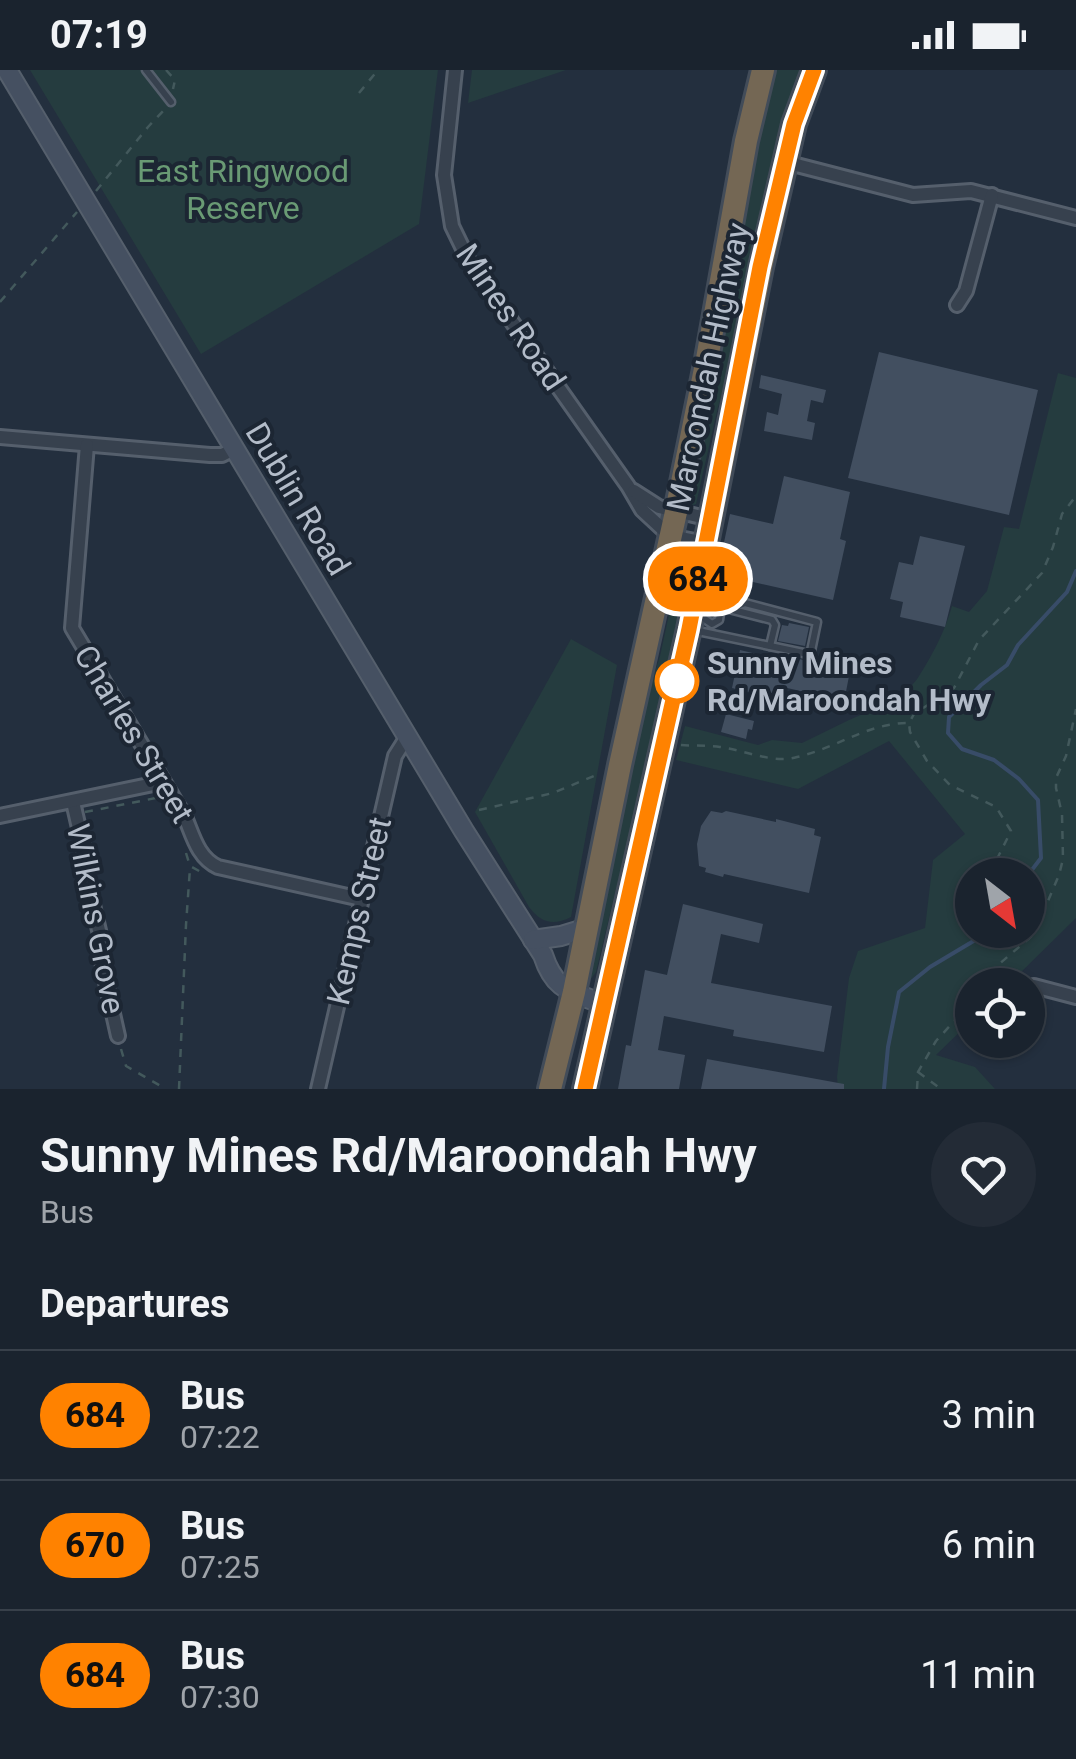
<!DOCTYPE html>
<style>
body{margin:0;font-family:Roboto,sans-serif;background:#232b36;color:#f1f3f6;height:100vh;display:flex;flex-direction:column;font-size:38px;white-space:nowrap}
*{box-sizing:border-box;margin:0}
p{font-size:32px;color:#9fa4aa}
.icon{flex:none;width:55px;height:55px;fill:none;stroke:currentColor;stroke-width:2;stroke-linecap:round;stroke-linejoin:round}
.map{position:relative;height:1019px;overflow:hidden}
.drawer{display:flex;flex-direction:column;background:#1a232e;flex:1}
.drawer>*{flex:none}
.badge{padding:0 20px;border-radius:32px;font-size:35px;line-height:65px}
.needle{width:65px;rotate:149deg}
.tools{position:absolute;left:955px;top:788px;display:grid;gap:20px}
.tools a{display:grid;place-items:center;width:90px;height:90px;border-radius:50%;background:#1a232e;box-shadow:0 2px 8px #0004,0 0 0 2px #38404a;font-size:50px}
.map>.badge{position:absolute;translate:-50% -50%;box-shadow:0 0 0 5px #fff}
h2{padding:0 40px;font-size:38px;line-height:90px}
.round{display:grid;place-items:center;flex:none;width:105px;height:105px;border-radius:52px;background:#232b36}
.head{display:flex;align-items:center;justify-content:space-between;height:170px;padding:0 40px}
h1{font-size:48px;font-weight:700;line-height:75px}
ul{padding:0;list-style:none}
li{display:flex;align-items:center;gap:30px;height:130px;padding:0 40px;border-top:2px solid #38404a}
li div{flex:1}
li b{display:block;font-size:38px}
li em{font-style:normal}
li .badge{min-width:110px;font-weight:700;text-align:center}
.status{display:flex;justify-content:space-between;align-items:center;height:70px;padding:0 50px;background:#1a232e;direction:ltr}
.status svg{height:28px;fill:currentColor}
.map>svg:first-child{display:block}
.green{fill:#253c3f;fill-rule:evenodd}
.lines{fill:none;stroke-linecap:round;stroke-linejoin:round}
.stream{stroke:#384c68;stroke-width:4}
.building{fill:#424f60}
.lane-casing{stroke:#555f6c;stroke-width:11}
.street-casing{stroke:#555f6c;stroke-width:18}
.secondary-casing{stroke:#555f6c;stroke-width:22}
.highway-casing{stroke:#424c59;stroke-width:28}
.path{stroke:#43595c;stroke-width:2.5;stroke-dasharray:8 8;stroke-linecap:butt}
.lane{stroke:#37414e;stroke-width:6}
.street{stroke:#37414e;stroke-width:12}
.secondary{stroke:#455061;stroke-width:18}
.highway{stroke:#746754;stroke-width:22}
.line-casing{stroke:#fff;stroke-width:22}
.line{stroke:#ff8200;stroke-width:15}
.stop-dot{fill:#fff;stroke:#ff8200;stroke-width:5}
.labels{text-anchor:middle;stroke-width:8;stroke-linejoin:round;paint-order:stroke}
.park-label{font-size:32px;fill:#699a74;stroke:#1c2633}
.street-label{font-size:32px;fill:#b3bcc9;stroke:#1c2633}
.stop-label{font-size:32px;font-weight:bold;fill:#b3bcc9;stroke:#1c2633;text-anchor:start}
</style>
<div class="status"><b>07:19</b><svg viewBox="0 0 49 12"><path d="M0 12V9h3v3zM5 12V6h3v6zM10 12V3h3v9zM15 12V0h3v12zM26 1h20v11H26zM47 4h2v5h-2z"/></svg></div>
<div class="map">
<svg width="1076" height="1019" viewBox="0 0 1076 1019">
<rect width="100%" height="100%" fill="#232f3e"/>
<g class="green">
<polygon points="30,0 438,0 419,154 201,284"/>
<polygon points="472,0 566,0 468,33"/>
<polygon points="773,0 806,0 737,273 718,337 696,434 690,436 687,434 760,55"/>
<path d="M1058,303L1076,308V848L1008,915H972V950L936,985L975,997L995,1019H838L837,1007L849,908L858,881L925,858L933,790L965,764L889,671L798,719L676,690L685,656L758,675L772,670L802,673L849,650L905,626C908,616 914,615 919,606C933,584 945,561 952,536L969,542L987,521L1004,457L1019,459ZM972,805H1028V860H972Z"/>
<polygon points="683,492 687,499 687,516 639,745 616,819 596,902 587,914 639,654 660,586 680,494"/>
<path d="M571,569L617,595L571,847C553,856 541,853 529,837L475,742Z"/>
</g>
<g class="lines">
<g class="stream">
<polyline points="1028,805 1041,788 1038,730 1019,709 994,690 962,679 948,663 949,647 981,615 1007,595 1018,575 1067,522 1076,501"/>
<polyline points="884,1019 888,977 899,922 930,897 992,860"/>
</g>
</g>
<g class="building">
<polygon points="879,282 1038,320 1009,445 848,408"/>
<polygon points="761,305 826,320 823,333 811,330 807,351 815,353 812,370 764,361 767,342 778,345 782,324 759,318"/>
<polygon points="784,406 850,422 840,469 846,471 833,530 735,508 737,501 719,496 730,444 773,454"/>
<polygon points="920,466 965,476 945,557 900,547 903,532 890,529 899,492 913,495"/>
<polygon points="789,553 809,557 805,576 778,571 782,555 788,556"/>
<polygon points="740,580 777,589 778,585 804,590 803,595 849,606 845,627 832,628 787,618 784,635 758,630 759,625 732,618"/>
<polygon points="726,644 754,651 752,660 748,659 746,669 721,662"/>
<polygon points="711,741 722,743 726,741 776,752 776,749 815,759 814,765 821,767 809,823 724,804 723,807 705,802 706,798 699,796 697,774 701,756"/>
<polygon points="683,834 763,854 759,873 721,864 711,913 832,936 824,982 733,966 734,960 664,946 658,980 685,985 679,1019 618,1019 626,975 631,976 645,900 667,905"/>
<polygon points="707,989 844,1014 844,1019 701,1019"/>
</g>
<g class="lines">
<defs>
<g id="lane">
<polyline points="146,0 171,32"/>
<polyline points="732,538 745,533 817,552 811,581 808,584 770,576"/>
<polyline points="693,560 770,576 775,555 772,550 725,538 720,543 719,550 712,554 706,550 697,541"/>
</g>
<g id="street">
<polyline points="455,0 444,105 452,156 469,191 628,416 642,440 670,466 705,473"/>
<polyline points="785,92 913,125 971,121 1076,148"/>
<polyline points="957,235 966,221 992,125"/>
<polyline points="0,367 210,385 222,385 234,379"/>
<path d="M87,375L72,558L185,747C193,766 198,788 218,797L361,829"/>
<polyline points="634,421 659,437 710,449"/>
<polyline points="73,732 84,780 86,805 101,869 103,899 118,966"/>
<polyline points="0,746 163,712"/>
<polyline points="1034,916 1076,927"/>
<polyline points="318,1019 395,686 407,667"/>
</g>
<g id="secondary">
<path d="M7,0L464,761L543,885C555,922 572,921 605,935"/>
<polyline points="533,870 561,866 587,858"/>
</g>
<g id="highway">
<polyline points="550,1019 574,922 620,695 676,442 707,289 746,71 763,0"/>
<polyline points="585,1019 689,559 761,197 794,54 814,0"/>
</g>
</defs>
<use href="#lane" class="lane-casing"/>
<use href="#street" class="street-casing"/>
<use href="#secondary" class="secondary-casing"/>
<use href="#highway" class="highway-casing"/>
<g class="path">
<polyline points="166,0 175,10 173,19"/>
<polyline points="359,23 378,0"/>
<polyline points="96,121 148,57 165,39"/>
<polyline points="0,232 77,142"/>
<path d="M681,675C694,676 707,675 720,677C745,680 772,694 797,687C837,678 867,653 909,653"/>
<polyline points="479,740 553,723 601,703"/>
<polyline points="85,742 161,727"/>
<polyline points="186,783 190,796 201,802"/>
<polyline points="1002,805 997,789 1011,761 996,737 950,715 927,691 910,662 909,653 914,644 954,618 979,570 1042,503 1053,477 1062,444 1076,426"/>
<polyline points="1028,848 1034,864"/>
<polyline points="979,915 983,908 1034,864 1059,805 1063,789 1062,744 1056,718 1056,708 1066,686 1076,639"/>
<polyline points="121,979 126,996 166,1019"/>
<polyline points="918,1002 941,1019"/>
<polyline points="179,1019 186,855 190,798"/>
<polyline points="917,1019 918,1002 936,971 957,948 972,926"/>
</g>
<use href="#lane" class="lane"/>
<use href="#street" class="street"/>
<use href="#secondary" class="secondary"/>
<use href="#highway" class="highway"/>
</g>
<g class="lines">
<defs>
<polyline id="line" points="585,1019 689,559 760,197 794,54 814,0"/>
</defs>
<use href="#line" class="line-casing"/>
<use href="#line" class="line"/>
</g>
<circle class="stop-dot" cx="677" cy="611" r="20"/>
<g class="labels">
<g class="park-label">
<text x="243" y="112">East Ringwood<tspan x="243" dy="37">Reserve</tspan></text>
</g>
<g class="street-label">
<text transform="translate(511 247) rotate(56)" y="11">Mines Road</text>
<text transform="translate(708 297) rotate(-78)" y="11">Maroondah Highway</text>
<text transform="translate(298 429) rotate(59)" y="11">Dublin Road</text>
<text transform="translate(134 664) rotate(59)" y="11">Charles Street</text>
<text transform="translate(359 841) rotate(-77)" y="11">Kemps Street</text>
<text transform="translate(96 849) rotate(79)" y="11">Wilkins Grove</text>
</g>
<g class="stop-label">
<text x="707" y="604">Sunny Mines<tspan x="707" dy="37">Rd/Maroondah Hwy</tspan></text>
</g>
</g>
</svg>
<div class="tools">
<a><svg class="needle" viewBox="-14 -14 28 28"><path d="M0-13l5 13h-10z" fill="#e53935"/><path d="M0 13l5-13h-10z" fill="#9fa4aa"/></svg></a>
<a><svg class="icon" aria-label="locate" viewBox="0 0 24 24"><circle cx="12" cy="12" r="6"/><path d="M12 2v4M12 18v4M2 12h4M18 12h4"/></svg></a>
</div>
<b class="badge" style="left:698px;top:509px;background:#ff8200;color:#111">684</b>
</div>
<section class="drawer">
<div class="head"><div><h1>Sunny Mines Rd/Maroondah Hwy</h1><p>Bus</p></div><a class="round"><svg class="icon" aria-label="heart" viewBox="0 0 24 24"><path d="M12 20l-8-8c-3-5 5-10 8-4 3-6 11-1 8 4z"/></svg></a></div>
<h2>Departures</h2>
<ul>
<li><span class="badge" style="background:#ff8200;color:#111">684</span><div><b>Bus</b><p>07:22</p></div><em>3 min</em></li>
<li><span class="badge" style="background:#ff8200;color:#111">670</span><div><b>Bus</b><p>07:25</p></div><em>6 min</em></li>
<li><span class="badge" style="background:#ff8200;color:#111">684</span><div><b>Bus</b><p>07:30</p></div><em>11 min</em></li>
</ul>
</section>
